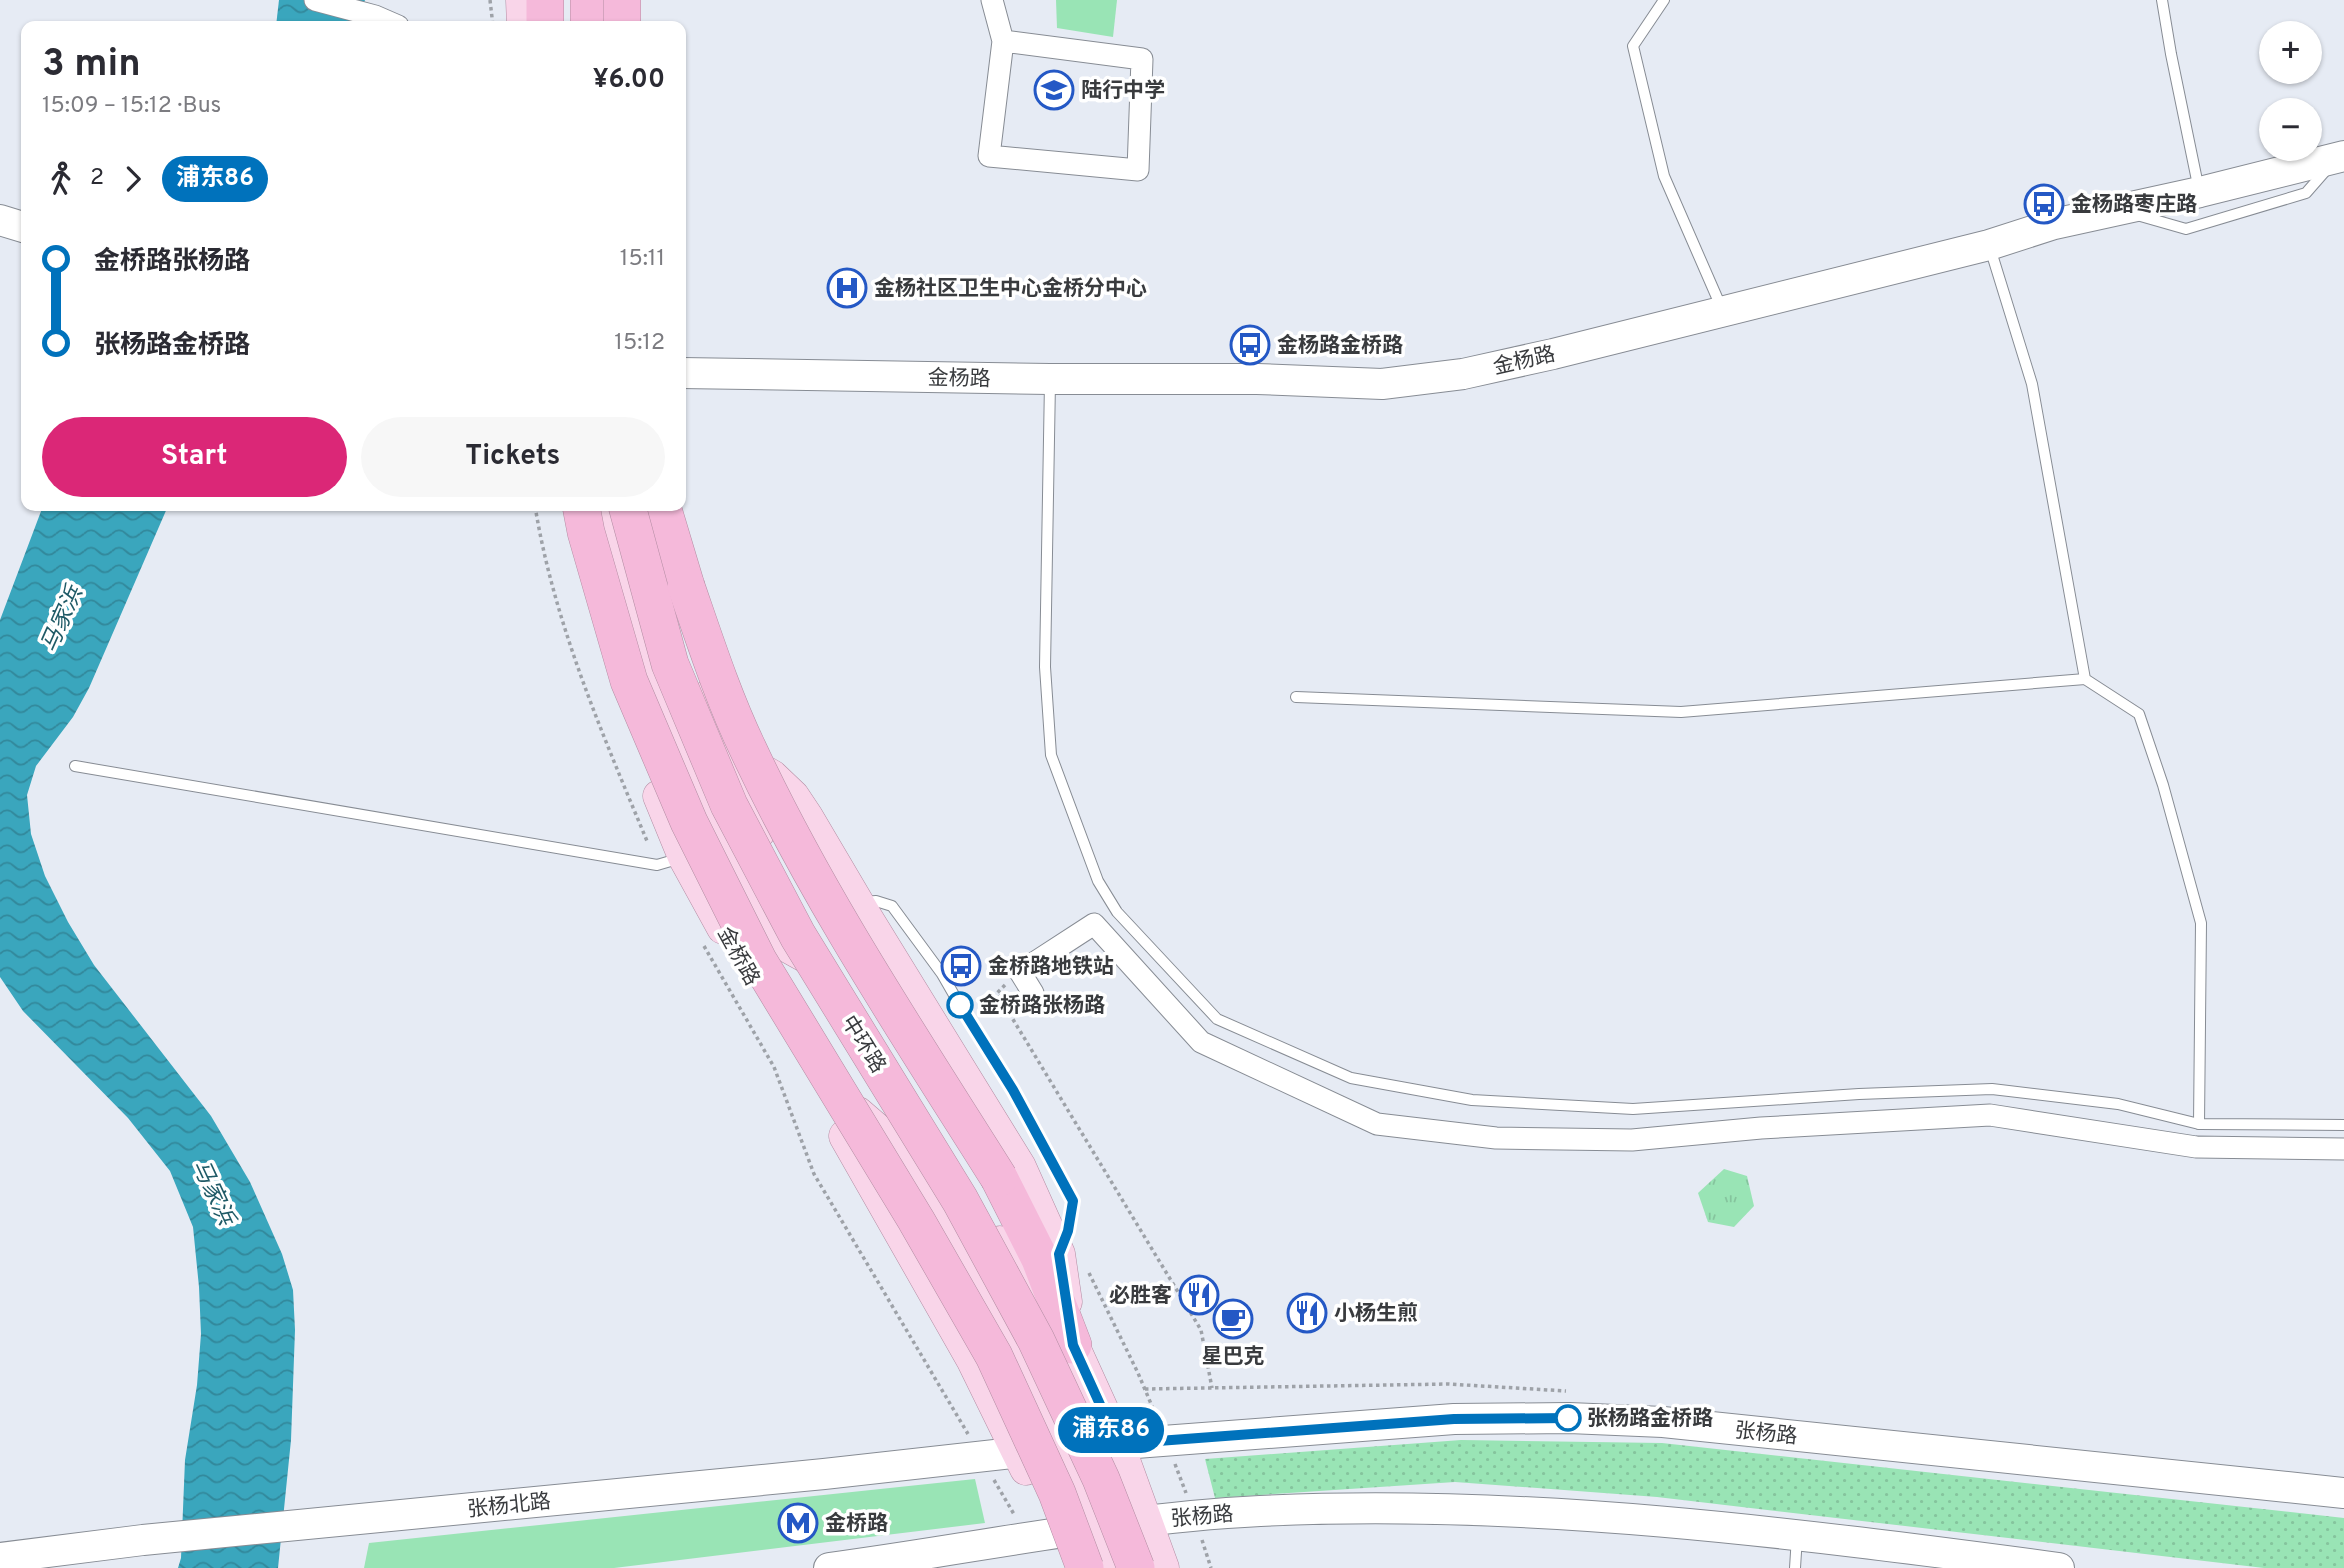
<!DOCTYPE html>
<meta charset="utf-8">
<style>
body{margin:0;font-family:Overpass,"Noto Sans SC",sans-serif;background:#f7f7f7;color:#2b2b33;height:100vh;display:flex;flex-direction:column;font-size:26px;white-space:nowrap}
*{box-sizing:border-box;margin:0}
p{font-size:23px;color:#7c7c81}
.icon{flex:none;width:38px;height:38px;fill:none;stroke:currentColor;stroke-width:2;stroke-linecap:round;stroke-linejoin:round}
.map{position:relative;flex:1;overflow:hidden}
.side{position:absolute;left:21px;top:21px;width:665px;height:490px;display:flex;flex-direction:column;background:#fff;border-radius:14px;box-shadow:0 2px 5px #0004}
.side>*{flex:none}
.badge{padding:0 14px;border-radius:23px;font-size:24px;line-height:46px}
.buttons{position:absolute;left:2259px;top:21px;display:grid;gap:14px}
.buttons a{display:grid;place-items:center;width:63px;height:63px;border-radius:50%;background:#fff;box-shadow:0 2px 5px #0004;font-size:35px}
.map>.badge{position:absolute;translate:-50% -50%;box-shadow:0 0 0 4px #fff}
.legs{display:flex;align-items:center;gap:10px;height:77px;padding:0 21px;font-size:23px}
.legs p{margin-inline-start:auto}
.summary{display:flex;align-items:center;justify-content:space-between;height:119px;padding:0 21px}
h1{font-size:38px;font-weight:700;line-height:52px}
.button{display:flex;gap:14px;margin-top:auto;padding:14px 21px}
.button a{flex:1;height:80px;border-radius:42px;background:#db2777;color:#fff;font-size:28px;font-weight:700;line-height:80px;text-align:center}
.button a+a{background:#f7f7f7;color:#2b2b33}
ul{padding:0 21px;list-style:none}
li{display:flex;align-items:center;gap:24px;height:84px;font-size:26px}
li i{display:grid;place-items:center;width:10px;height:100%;margin:0 9px;background:currentColor}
li i::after{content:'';width:18px;height:18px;margin:-9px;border:5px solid;border-radius:50%;background:#fff}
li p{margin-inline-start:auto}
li:first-child i{background:linear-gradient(#0000 50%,currentColor 0)}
li:last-child i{background:linear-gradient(currentColor 50%,#0000 0)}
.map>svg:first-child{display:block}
.grass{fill:url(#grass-dots)}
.park{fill:url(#park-tufts)}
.garden{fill:#99e4b5}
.water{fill:url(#water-waves)}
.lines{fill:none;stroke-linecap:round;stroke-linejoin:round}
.lane-casing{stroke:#878c94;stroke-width:12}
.street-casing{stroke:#878c94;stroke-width:23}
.secondary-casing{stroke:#878c94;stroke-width:32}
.primary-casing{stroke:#b38da3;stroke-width:33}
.highway-casing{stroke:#b38da3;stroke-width:38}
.path{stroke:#9ea2a8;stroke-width:3.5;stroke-dasharray:3.5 3.5;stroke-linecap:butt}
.lane{stroke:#fff;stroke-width:10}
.street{stroke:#fff;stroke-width:21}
.secondary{stroke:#fff;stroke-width:30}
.primary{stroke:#f9d5e9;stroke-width:32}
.highway{stroke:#f5b9da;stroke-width:37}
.highway-bridge-casing{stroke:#b38da3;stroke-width:38;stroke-linecap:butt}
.highway-bridge{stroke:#f5b9da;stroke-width:37}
.line-1-casing{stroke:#fff;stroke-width:16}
.line-1{stroke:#0072bc;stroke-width:10}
.stop-1-dot{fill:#fff;stroke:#0072bc;stroke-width:3.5}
.labels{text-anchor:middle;stroke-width:7;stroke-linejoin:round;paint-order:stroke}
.poi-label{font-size:21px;font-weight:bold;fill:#393b3e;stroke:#fff;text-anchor:start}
.street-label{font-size:21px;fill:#393b3e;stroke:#fff}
.stop-label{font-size:21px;font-weight:bold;fill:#393b3e;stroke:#fff;text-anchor:start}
.water-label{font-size:23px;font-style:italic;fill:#1f5a66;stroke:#fff}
</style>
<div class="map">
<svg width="2344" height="1568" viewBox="0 0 2344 1568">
<defs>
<pattern id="grass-dots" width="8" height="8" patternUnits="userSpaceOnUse" patternTransform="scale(1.75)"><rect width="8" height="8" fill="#99e4b5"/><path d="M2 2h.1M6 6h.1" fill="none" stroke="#85c49d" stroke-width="1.8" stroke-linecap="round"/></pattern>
<pattern id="park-tufts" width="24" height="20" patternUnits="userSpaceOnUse" patternTransform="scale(1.75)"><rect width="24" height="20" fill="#99e4b5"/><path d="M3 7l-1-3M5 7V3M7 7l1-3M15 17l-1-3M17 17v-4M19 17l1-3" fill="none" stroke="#85c49d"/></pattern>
<pattern id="water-waves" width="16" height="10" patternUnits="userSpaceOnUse" patternTransform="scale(1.75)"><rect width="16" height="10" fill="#3aa6bd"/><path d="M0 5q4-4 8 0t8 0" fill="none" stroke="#32889b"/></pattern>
</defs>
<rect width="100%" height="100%" fill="#e6ebf4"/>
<polygon class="grass" points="1461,1440 1662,1443 2344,1518 2344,1568 2264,1568 1657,1497 1455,1482 1215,1498 1205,1459"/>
<polygon class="park" points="1724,1169 1747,1176 1754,1206 1734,1227 1708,1222 1698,1193"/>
<g class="garden">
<polygon points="1056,0 1117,0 1113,37 1057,28"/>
<polygon points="975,1479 985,1523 614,1568 364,1568 369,1543"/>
</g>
<g class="water">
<polygon points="279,0 365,0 356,26 276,26"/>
<polygon points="43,506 168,506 89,688 73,717 36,766 27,795 31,834 45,876 68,922 94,965 211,1116 250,1182 282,1254 293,1290 295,1330 291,1440 278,1568 178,1568 181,1558 185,1460 197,1385 201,1334 199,1287 193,1227 170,1171 128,1118 23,1011 0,977 0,620"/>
</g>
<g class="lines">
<defs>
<g id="lane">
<polyline points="1664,0 1633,46 1664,176 1722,309"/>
<polyline points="2162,0 2171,54 2199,190"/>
<polyline points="2137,215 2186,229 2306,193 2327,169"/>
<polyline points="1990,248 2032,384 2085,679 2139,714 2163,785 2201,923 2199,1124"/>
<polyline points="1050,382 1045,667 1051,755 1098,881 1117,912 1217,1019 1351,1078 1472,1100 1633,1109 1859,1094 1992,1089 2118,1104 2199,1124 2344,1125"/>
<polyline points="1296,697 1681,712 2085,679"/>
<polyline points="75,766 657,865 681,858"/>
<polyline points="864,902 876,901 892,906 942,974 977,1035 1013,1090 1074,1201 1068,1231 1063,1245"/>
<polyline points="1795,1568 1797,1536"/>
</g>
<g id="street">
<polyline points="315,0 375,16 398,26"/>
<polyline points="992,0 1003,41 989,156 1138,170 1142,59 1003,41"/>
<polyline points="1033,993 1020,972 1094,924 1201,1042 1377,1124 1496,1138 1632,1140 1761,1128 1990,1115 2196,1147 2344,1149"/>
</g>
<g id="secondary">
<polyline points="0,220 26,228"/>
<polyline points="681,373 1050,379 1257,379 1382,384 1463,374 1553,354 1989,245 2054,224 2200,192 2344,156"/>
<polyline points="1096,1446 1454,1419 1569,1418 1663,1422 2344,1493"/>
<polyline points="0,1558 143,1540 824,1474 1040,1450"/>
<path d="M829,1568C972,1549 1116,1518 1260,1511C1528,1498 1794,1533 2059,1568"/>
</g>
<g id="primary">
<polyline points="522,0 523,26"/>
<polyline points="602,506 648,669 687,763"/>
<polyline points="707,697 759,832"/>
<polyline points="758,768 772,776 793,796 807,817 866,917 1020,1167 1059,1254 1066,1302"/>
<polyline points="659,796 684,857 723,928"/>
<polyline points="725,800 687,763 722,840 770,929 785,945 812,960"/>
<polyline points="858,1113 894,1144 914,1169 967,1257 1015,1348 1044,1409 1067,1448 1088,1474"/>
<polyline points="845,1136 972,1359 1026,1469"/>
<polyline points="1000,1242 1021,1275 1073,1345 1118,1444 1163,1568"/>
<path d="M1059,1485C1084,1505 1101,1538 1112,1568"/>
</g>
<g id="highway">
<polyline points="545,0 545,26"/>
<polyline points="589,0 589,26"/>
<polyline points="662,506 686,586"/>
<polyline points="999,1178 1040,1259 1073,1345"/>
</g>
</defs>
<use href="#lane" class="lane-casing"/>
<use href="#street" class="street-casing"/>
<use href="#secondary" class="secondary-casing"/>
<use href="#primary" class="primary-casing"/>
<use href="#highway" class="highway-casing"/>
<g class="path">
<polyline points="490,0 493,26"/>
<path d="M535,506C554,623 602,733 647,841"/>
<polyline points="704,946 774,1067 814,1174 968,1434"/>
<polyline points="1005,985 997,993 1201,1330 1212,1388"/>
<polyline points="1089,1273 1138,1373 1157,1418"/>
<polyline points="1145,1389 1448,1384 1566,1391"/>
<polyline points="1175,1464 1186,1493"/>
<polyline points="994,1480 1015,1516"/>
<polyline points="1202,1540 1211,1568"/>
</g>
<use href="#lane" class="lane"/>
<use href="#street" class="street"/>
<use href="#secondary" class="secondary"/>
<use href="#primary" class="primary"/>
<use href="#highway" class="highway"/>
<defs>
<g id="highway-bridge">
<polyline points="622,0 622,26"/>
<polyline points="581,506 586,532 629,681 689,822 758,960 916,1220 994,1356 1057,1493 1085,1568"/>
<polyline points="627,506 670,664 729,805 798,936 960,1200 1036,1340 1101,1479 1136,1568"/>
<path d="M686,586C705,641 723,697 748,749C818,899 911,1038 999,1178"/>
</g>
</defs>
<use href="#highway-bridge" class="highway-bridge-casing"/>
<use href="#highway-bridge" class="highway-bridge"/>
</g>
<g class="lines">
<defs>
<polyline id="line-1" points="960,1005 1013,1090 1073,1201 1068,1231 1059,1254 1073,1345 1118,1444 1454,1419 1568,1418"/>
</defs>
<use href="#line-1" class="line-1-casing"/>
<use href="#line-1" class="line-1"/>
</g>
<defs>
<symbol id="school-ring" viewBox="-11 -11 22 22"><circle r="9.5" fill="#fff" stroke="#2458c5" stroke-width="1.5"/><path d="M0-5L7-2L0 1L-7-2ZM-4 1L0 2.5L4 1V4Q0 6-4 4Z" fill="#2458c5"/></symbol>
<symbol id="bus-ring" viewBox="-11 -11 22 22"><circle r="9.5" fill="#fff" stroke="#2458c5" stroke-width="1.5"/><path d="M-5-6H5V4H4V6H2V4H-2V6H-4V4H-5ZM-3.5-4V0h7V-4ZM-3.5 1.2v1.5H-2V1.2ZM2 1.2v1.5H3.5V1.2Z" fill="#2458c5"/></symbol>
<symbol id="hospital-ring" viewBox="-11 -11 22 22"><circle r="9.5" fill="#fff" stroke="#2458c5" stroke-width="1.5"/><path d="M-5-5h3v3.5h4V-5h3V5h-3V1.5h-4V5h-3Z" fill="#2458c5"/></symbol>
<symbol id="restaurant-ring" viewBox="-11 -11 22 22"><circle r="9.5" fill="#fff" stroke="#2458c5" stroke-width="1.5"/><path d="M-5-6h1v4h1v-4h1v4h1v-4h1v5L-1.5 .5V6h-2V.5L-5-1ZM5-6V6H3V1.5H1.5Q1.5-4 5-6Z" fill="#2458c5"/></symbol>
<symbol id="cafe-ring" viewBox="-11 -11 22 22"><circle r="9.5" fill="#fff" stroke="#2458c5" stroke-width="1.5"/><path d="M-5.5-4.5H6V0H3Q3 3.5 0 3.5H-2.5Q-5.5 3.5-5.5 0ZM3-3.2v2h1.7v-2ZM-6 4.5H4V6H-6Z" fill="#2458c5"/></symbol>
<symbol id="metro-ring" viewBox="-11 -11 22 22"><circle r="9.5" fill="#fff" stroke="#2458c5" stroke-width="1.5"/><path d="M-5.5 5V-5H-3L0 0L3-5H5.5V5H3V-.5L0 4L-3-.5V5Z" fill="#2458c5"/></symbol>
</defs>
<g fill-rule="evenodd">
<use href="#school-ring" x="1032" y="68" width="44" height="44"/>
<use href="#bus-ring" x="2022" y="182" width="44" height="44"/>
<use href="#hospital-ring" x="825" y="266" width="44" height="44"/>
<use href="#bus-ring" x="1228" y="323" width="44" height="44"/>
<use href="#bus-ring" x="939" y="944" width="44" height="44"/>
<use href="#restaurant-ring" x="1177" y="1273" width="44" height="44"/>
<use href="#restaurant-ring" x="1285" y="1291" width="44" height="44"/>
<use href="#cafe-ring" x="1211" y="1297" width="44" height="44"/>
<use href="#metro-ring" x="776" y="1501" width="44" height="44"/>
</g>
<g class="stop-1-dot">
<circle cx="960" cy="1005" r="12"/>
<circle cx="1568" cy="1418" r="12"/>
</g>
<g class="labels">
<g class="poi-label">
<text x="1081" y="97">陆行中学</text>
<text x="2071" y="211">金杨路枣庄路</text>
<text x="874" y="295">金杨社区卫生中心金桥分中心</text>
<text x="1277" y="352">金杨路金桥路</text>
<text x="988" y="973">金桥路地铁站</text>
<text x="1172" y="1302" text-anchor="end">必胜客</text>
<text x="1334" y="1320">小杨生煎</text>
<text x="1233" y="1363" text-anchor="middle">星巴克</text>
<text x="825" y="1530">金桥路</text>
</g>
<g class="street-label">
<text transform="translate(1524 360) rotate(-13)" y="7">金杨路</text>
<text transform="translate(959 378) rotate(1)" y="7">金杨路</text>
<text transform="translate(739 956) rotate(61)" y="7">金桥路</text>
<text transform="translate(864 1044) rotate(58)" y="7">中环路</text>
<text transform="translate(1766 1433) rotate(6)" y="7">张杨路</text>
<text transform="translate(509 1505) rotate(-6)" y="7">张杨北路</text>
<text transform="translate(1202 1516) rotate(-5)" y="7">张杨路</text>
</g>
<g class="stop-label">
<text x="979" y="1012">金桥路张杨路</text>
<text x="1587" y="1425">张杨路金桥路</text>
</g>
<g class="water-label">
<text transform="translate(61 619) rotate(-66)" y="8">马家浜</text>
<text transform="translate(214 1192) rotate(65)" y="8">马家浜</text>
</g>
</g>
</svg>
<div class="buttons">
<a>+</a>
<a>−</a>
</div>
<b class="badge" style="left:1111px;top:1430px;background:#0072bc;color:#fff">浦东86</b>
<section class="side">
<div class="summary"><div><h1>3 min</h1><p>15:09 – 15:12 · Bus</p></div><b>¥6.00</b></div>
<div class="legs"><svg class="icon" aria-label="walk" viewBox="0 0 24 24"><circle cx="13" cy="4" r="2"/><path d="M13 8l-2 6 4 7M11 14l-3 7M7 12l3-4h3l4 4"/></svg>2<svg class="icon" aria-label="forward" viewBox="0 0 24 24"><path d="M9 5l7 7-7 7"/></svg><b class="badge" style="background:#0072bc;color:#fff">浦东86</b></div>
<ul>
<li><i style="color:#0072bc"></i><b>金桥路张杨路</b><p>15:11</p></li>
<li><i style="color:#0072bc"></i><b>张杨路金桥路</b><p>15:12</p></li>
</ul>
<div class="button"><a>Start</a><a>Tickets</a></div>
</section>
</div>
